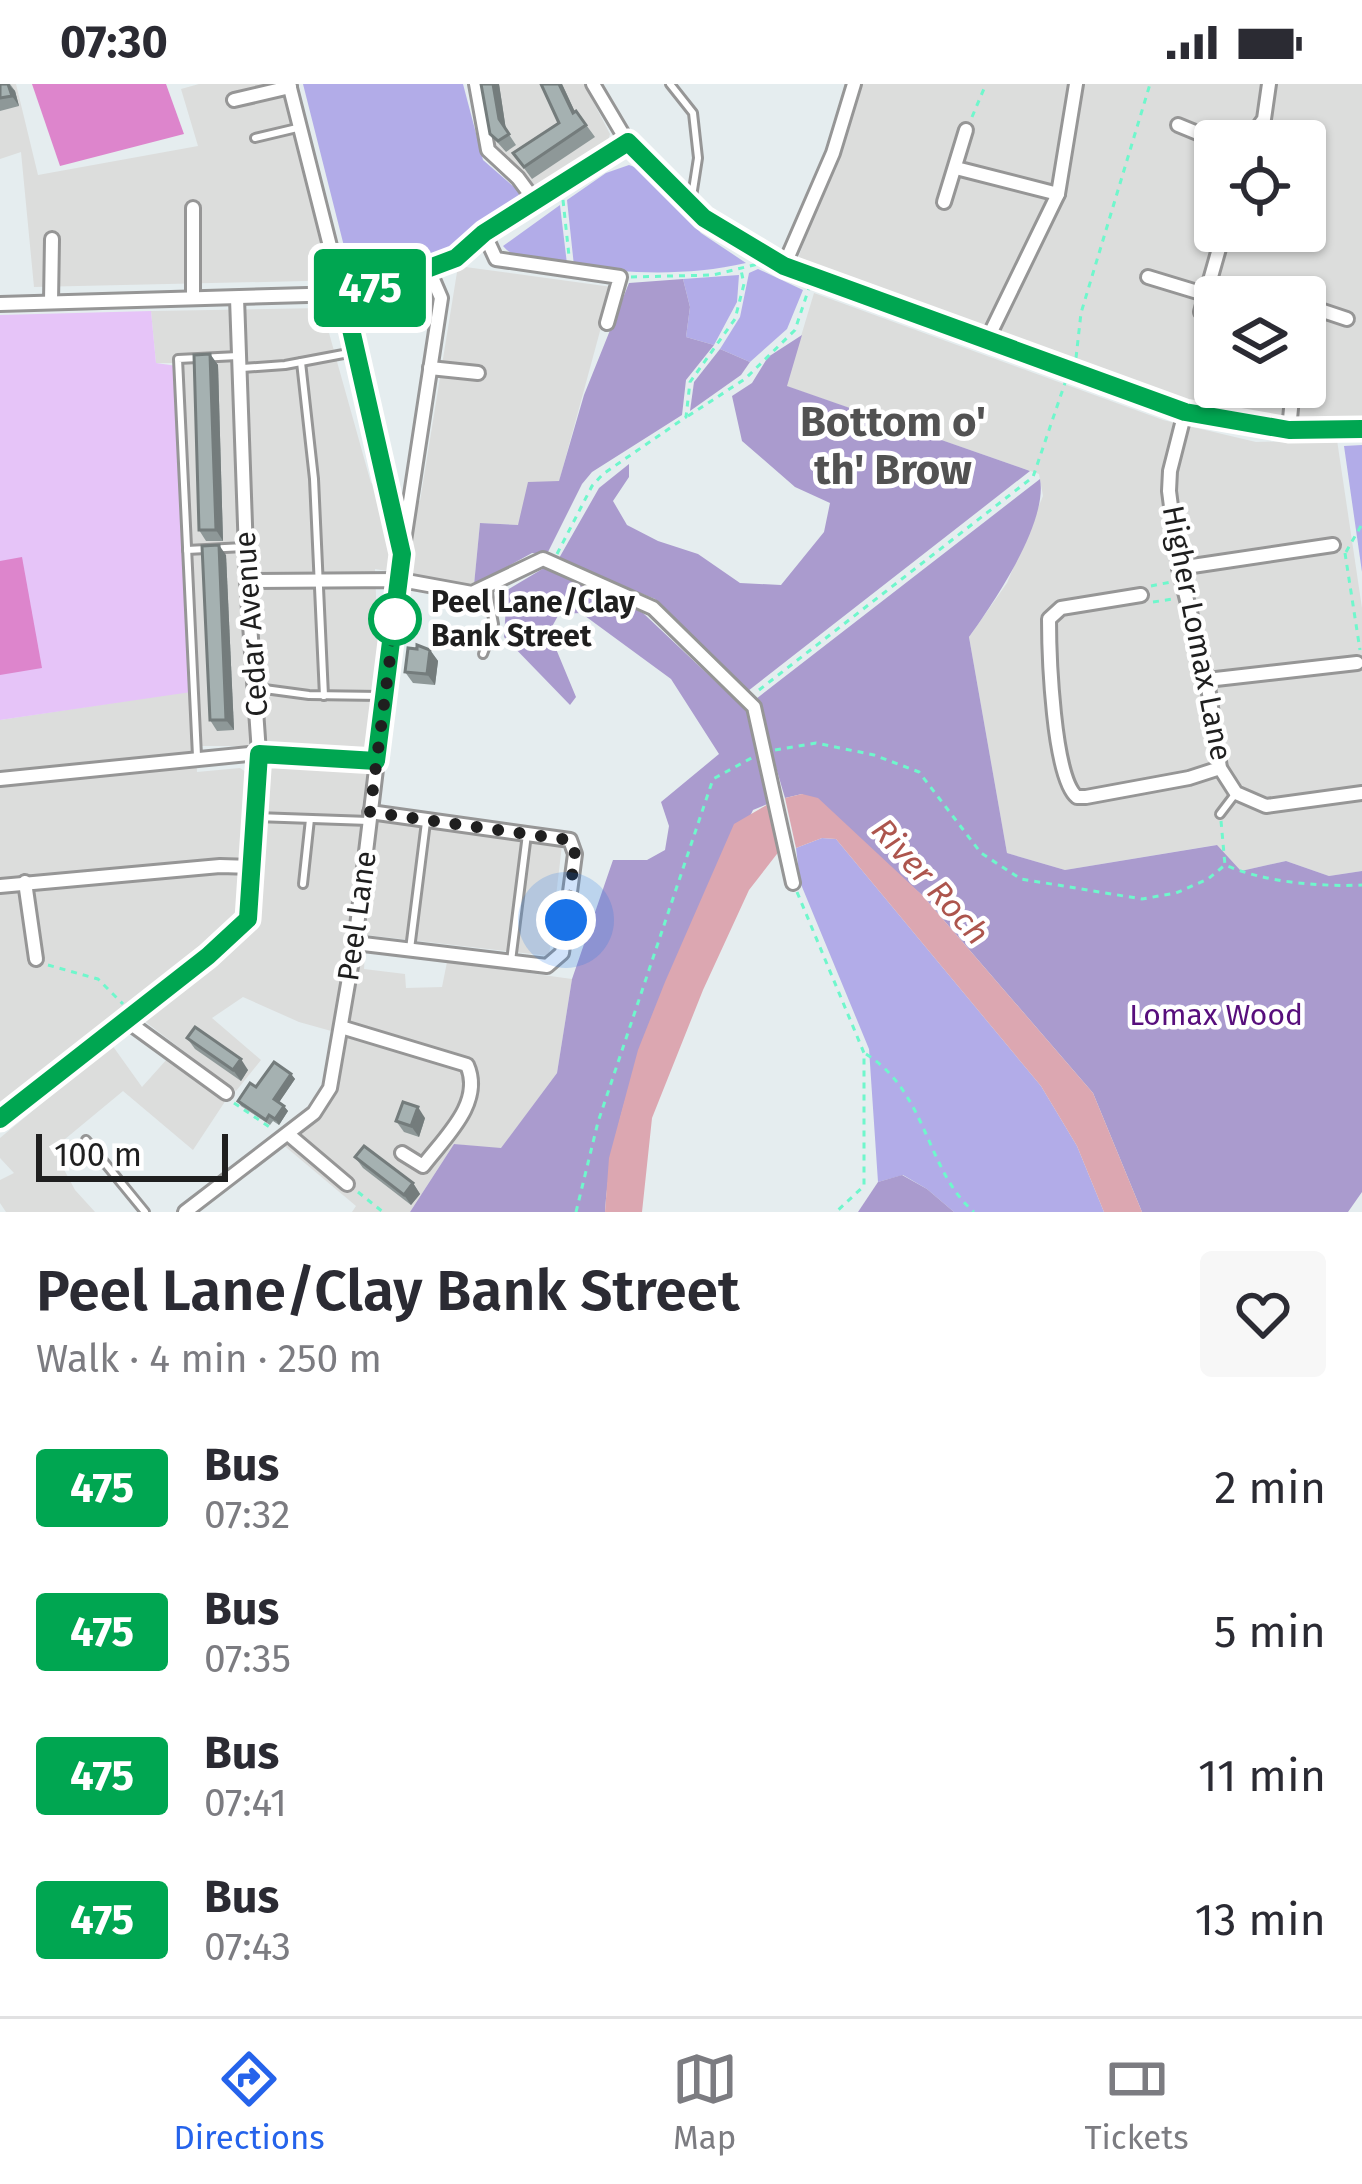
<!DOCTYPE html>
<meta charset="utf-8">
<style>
body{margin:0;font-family:"Fira Sans",sans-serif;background:#f7f7f7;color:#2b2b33;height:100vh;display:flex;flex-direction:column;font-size:45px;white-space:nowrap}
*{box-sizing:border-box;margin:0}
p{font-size:39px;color:#7c7c81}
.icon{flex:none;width:66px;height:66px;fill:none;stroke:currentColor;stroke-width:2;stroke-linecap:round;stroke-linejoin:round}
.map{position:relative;height:1128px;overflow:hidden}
.details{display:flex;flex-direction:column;background:#fff;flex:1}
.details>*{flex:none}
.badge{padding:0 24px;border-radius:9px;font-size:42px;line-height:78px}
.fabs{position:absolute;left:1194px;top:36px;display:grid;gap:24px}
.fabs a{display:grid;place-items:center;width:132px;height:132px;border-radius:12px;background:#fff;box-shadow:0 3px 9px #0004;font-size:60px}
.scale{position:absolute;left:36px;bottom:30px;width:192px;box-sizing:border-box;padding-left:12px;border:6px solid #1f1f1f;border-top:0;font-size:33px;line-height:42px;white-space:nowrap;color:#1f1f1f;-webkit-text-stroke:9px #fff;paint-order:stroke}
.you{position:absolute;width:60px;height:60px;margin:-30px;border:9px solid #fff;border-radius:50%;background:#1a73e8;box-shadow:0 0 0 18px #1a73e833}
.map>.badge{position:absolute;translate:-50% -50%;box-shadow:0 0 0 6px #fff}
.round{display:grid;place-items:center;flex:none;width:126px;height:126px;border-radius:12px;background:#f7f7f7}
.head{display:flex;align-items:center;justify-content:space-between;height:204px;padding:0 36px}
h1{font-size:57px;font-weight:600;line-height:90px}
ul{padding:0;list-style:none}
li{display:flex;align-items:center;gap:36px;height:144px;padding:0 36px}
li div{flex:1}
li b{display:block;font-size:45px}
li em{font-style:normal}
li .badge{min-width:132px;font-weight:700;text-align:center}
.status{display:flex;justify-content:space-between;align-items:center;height:84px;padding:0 60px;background:#fff;direction:ltr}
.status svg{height:33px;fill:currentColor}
.tabs{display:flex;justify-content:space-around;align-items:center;height:168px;border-top:3px solid #e1e1e2;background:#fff;font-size:33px;color:#7c7c81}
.tabs a{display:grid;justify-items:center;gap:6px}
.tabs .active{color:#2563eb}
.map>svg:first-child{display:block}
.residential{fill:#dcdddc;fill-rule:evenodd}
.grass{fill:#b2ace8}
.forest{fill:#aa9bce}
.park{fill:#e6c4f8}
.pitch{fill:#dd85cc}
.water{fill:#dca7b1}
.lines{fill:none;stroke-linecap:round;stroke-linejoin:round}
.lane-casing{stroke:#969696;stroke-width:12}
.street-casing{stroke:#969696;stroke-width:18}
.path{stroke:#6ff7cc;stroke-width:3;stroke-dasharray:6 6;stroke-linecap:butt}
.lane{stroke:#fff;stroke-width:6}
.street{stroke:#fff;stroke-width:12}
.wall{fill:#8e9898}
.shaded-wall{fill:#747c7c}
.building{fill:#a5b1b1;stroke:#747c7c;stroke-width:3}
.line-casing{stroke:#fff;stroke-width:27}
.line{stroke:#00a651;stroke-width:18}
.walk{stroke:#1f1f1f;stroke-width:12;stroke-dasharray:0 21.6}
.stop-dot{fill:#fff;stroke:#00a651;stroke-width:6}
.labels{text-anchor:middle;stroke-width:9;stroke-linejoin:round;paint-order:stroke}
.stop-label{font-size:30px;font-weight:bold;fill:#1f1f1f;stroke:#fff;text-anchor:start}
.street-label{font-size:30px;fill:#1f1f1f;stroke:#fff}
.park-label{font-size:30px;fill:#570e7c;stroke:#fff}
.water-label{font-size:33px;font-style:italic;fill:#ad554d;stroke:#fff}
.district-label{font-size:42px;font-weight:bold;fill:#525252;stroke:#fff}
</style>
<div class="status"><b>07:30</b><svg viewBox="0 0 49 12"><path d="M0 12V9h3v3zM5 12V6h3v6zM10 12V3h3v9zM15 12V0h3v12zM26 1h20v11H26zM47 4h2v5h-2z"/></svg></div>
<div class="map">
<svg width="1362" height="1128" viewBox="0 0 1362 1128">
<rect width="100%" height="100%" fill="#e5edef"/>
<g class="residential">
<polygon points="0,0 16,0 38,91 198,62 181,5 199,0 283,0 326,170 322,185 315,196 306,197 34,203 21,68 0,75"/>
<polygon points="480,0 584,0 610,50 607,61 539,108 492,61"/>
<path d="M863,0H1362V337L1233,334L797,177ZM1215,57H1305V147H1215ZM1215,213H1305V303H1215Z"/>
<polygon points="458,182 612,203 559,398 518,441 480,439 474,501 375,485 379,591 362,725 562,761 549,872 366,851 364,885 405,890 406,904 442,903 447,878 572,895 557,989 501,1065 454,1060 410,1128 352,1128 356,1122 281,1059 315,1032 342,950 299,938 243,913 212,934 261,976 236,1007 143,936 252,840 267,662 196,662 197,688 240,684 246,688 247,787 238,836 206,866 0,1027 0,636 191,607 173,279 156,279 151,227 322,224 371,399 420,417"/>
<polygon points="814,209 1163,336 1256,358 1337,356 1362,524 1362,787 1329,792 1286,777 1241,787 1216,761 1065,786 1007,769 969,553 1007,499 1043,412 1039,390 786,302"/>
<polygon points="112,961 142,1003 168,974 226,1016 193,1066 123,1007 53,1065 75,1106 95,1128 6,1128 0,1119 0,1096 14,1089 0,1074 0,1054"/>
</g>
<g class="grass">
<path d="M303,0H463L483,76L521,109L524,120C490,140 383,215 349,182Z"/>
<path d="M629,81L640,85L701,149L746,179C689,192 631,190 574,182L567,116L606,89Z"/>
<path d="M560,121L567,180C546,177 517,179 503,162Z"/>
<polygon points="758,185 803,206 787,245 750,278 720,265 740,233 749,189"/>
<polygon points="739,191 737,218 714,261 686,253 690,223 683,195"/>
<polygon points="1362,361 1362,488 1344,362"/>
<polygon points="822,754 836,755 1041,1002 1077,1062 1104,1128 954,1128 927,1105 903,1091 878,1098 869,965 800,798 796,764"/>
</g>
<g class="forest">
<polygon points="683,195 690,223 686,253 714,261 686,296 682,331 592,388 582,400 547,470 532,469 474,501 480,439 518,441 528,398 559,397 584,311 629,199"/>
<polygon points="802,251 787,302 1030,387 748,607 655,515 558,476 599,404 629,380 629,393 613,417 627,441 658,457 698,470 740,499 781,501 824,448 830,419 795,403 742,357 732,312 752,299 768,273"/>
<polygon points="720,265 750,278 741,291 690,327 694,298"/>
<path d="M1040,395C1048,438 995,517 969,553L1007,769L1065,786L1217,761L1241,787L1286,777L1329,792L1362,787V1108L1348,1128H1142L1093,1009L922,811L802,710L785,714L756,615Z"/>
<path d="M544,484L643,529L749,629L770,719L753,726C691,856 615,982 605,1128H410L454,1060L501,1064L557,989L572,895L613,776H647L665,766L669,742L661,718L719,670L671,595L581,529L559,530L549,548L576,613L570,621L504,553L507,506Z"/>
<polygon points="902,1091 927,1105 954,1128 858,1128 878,1098"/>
</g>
<polygon class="park" points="151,227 156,279 177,282 191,608 0,636 0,231"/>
<g class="pitch">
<polygon points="32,0 166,0 184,50 60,82"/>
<polygon points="22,473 42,584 0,591 0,477"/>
</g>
<g class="water">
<polygon points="802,710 818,714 922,811 1093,1009 1142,1128 1104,1128 1077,1062 1041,1002 836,755 822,754 796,764 785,714"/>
<polygon points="770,719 780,766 749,806 703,906 652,1034 642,1128 605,1128 609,1074 638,966 665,898 734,740"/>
</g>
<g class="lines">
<defs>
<g id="lane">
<polyline points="670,0 693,29 698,74 691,119"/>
<polyline points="255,54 297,44"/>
<polyline points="301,278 314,395 324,612"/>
<polyline points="242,284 285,281 354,268"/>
<polyline points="187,466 244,463"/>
<polyline points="483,570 494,540 487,503"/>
<polyline points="257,604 309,611 381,612"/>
<polyline points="197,672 178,275 238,272"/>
<polyline points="1220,730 1236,709"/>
<polyline points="256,733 369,737"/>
<polyline points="303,800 310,735"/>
<polyline points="410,865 426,738"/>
<polyline points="511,877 527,750"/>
<polyline points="86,1056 145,1128"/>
</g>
<g id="street">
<polyline points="289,0 353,253 401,463"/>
<polyline points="476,0 488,66 518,94 535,117"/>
<polyline points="593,0 628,59 703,134 784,182 1185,328 1289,346 1362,345"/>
<polyline points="234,16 290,3"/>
<polyline points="1178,41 1217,57"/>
<polyline points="1248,57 1264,35 1269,0"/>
<polyline points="956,84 1058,110"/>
<polyline points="944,118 966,46"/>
<polyline points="193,124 193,214"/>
<polyline points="484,149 496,175 620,193 607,239"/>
<polyline points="784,182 833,69 854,0"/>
<polyline points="1148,193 1204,210"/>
<polyline points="1273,209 1283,213"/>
<polyline points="51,218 52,155"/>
<polyline points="0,220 343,210 381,202 456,174 484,149 628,59"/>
<polyline points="1305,221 1347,235"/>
<polyline points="1201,228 1224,147"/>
<polyline points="987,256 1058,110 1076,0"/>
<polyline points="1305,265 1318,226"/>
<polyline points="430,284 478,289"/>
<polyline points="1185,328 1170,387 1169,407 1179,484 1207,596 1220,684 1236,709 1266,722 1362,709"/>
<polyline points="1289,346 1293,303"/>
<polyline points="1179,484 1333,461"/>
<polyline points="247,497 401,496 472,509 543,475 653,524 754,623 793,799"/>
<path d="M1141,511L1061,524L1049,535C1049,569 1053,694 1077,713H1086L1189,694L1220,684"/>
<polyline points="1207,596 1357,579"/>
<polyline points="0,695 259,669 376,677"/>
<polyline points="25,798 36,875"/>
<polyline points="0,802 220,782 253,783"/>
<polyline points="355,859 547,882 562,869 575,770 570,756 370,728"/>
<polyline points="127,937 226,1009"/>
<path d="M341,943L467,981C484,1019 444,1054 423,1082L402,1069"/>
<polyline points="0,1035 208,872 247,835 259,669 247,497 237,214"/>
<polyline points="288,1050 347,1100"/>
<polyline points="185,1128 314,1029 330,1004 355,859 402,470 441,214 429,186"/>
</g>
</defs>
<use href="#lane" class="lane-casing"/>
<use href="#street" class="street-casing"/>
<g class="path">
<polyline points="972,33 986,0"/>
<polyline points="563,116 569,172"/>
<polyline points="631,193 713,191 758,180"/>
<polyline points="1076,274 1081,229 1150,0"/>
<polyline points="688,332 745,295 795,246 809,204"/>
<polyline points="1346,468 1362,440"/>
<polyline points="1345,469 1360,566"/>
<polyline points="557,470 592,402 603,390 686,333 690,298 735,235 744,200 741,186"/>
<polyline points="1151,502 1171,498"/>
<polyline points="1153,518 1173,515"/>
<polyline points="759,606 1033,393 1065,299"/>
<polyline points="775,666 816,659 874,671 919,688 981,769 1021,795 1142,815 1176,809 1208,795 1225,781"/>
<path d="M1221,737L1225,781C1264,798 1319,803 1362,801"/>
<polyline points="797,808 864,969 864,1102 836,1128"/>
<polyline points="48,881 98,895 123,920"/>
<path d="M866,970C928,1009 926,1087 974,1128"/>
<polyline points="234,1019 271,1044"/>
<polyline points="358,1108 383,1128"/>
<polyline points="576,1128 598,1038 713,695 755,672"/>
</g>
<use href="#lane" class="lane"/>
<use href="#street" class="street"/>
</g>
<g class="wall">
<polygon points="0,0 10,0 15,7 19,22 0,27"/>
<polygon points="481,0 499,0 506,46 516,61 506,68 490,50"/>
<polygon points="541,0 562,0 575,28 576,27 595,53 532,95 513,69 559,39"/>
<polygon points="210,270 218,281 223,457 206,457 199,446"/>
<polygon points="226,471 234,646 217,647 210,636"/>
<polygon points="430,566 438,577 435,601 413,599 405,588"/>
<polygon points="187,954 248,986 241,997 195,965"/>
<polygon points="291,990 295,995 279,1018 288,1027 279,1041 273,1037 270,1041 241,1022 238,1017 256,1003"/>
<polygon points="425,1034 419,1053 404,1048 396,1037"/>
<polygon points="355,1073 413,1099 420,1110 411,1121 363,1084"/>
</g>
<g class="shaded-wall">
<polygon points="8,0 15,7 19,22 12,12"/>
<polygon points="493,0 499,0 506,46 499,35"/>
<polygon points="559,0 562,0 581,41 573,29"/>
<polygon points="210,270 218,281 223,457 216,446"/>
<polygon points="219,461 226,471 234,646 226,636"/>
<polygon points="430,566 438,577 435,601 427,590"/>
<polygon points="241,975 248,986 241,997 233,986"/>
<polygon points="291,990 295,995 278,1020 274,1015"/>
<polygon points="284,1022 288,1027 279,1041 275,1035"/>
<polygon points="418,1023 425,1034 419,1053 411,1042"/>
<polygon points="413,1099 420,1110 411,1121 404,1111"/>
</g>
<g class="building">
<polygon points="0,0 8,0 12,12 0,14"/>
<polygon points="481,0 493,0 499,35 509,50 498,57 490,50"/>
<polygon points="541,0 559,0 573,29 576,27 586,41 524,83 513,69 559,39"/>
<polygon points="210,270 216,446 199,446 194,271"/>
<polygon points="219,461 226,636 210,636 202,462"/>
<polygon points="417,561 430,566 427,590 405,588 408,564 417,565"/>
<polygon points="195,943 241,975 233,986 187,954"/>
<polygon points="274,978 291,990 274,1015 284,1022 275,1035 269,1031 266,1036 238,1017 250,999 256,1003"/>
<polygon points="403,1018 418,1023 411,1042 396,1037"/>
<polygon points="364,1062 413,1099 404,1111 355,1073"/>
</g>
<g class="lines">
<defs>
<polyline id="line" points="0,1035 208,872 248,835 259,670 376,677 402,470 343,210 381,202 456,174 484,149 628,58 704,134 784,182 1185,328 1289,346 1362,345"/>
</defs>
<use href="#line" class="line-casing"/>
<use href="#line" class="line"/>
<polyline class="walk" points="395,535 370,728 570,756 575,770 566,836"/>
</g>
<circle class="stop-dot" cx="395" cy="535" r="24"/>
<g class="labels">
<g class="stop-label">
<text x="431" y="528">Peel Lane/Clay<tspan x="431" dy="34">Bank Street</tspan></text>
</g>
<g class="street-label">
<text transform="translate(251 540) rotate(-94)" y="10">Cedar Avenue</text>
<text transform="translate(1197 549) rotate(79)" y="10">Higher Lomax Lane</text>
<text transform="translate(357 832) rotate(-82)" y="10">Peel Lane</text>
</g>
<g class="park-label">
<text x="1216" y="941">Lomax Wood</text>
</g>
<g class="water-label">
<text transform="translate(931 797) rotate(48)" y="12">River Roch</text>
</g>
<g class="district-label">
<text x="893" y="352">Bottom o'<tspan x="893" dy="48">th' Brow</tspan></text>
</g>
</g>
</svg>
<div class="fabs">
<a><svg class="icon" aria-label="locate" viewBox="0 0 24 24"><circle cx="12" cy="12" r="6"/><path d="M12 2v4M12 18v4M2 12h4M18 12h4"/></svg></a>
<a><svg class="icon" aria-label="layers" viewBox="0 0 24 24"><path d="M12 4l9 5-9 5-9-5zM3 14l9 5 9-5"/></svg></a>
</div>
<div class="scale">100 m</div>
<div class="you" style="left:566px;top:836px"></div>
<b class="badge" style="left:370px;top:204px;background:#00a651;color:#fff">475</b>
</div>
<section class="details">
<div class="head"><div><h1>Peel Lane/Clay Bank Street</h1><p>Walk · 4 min · 250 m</p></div><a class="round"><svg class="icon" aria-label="heart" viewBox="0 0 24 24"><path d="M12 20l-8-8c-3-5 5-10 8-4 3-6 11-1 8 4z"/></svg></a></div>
<ul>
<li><span class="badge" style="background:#00a651;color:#fff">475</span><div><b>Bus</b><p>07:32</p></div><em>2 min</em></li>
<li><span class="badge" style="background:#00a651;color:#fff">475</span><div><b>Bus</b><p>07:35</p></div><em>5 min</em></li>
<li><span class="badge" style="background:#00a651;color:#fff">475</span><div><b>Bus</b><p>07:41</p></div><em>11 min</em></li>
<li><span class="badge" style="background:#00a651;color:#fff">475</span><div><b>Bus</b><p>07:43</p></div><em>13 min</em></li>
</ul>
</section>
<nav class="tabs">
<a class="active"><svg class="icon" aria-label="directions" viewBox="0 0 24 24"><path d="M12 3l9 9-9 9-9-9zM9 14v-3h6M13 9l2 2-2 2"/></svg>Directions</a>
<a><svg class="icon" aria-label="map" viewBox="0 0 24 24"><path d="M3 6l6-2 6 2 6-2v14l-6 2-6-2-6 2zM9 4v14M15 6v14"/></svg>Map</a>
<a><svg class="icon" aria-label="tickets" viewBox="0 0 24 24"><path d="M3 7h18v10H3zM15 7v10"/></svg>Tickets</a>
</nav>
